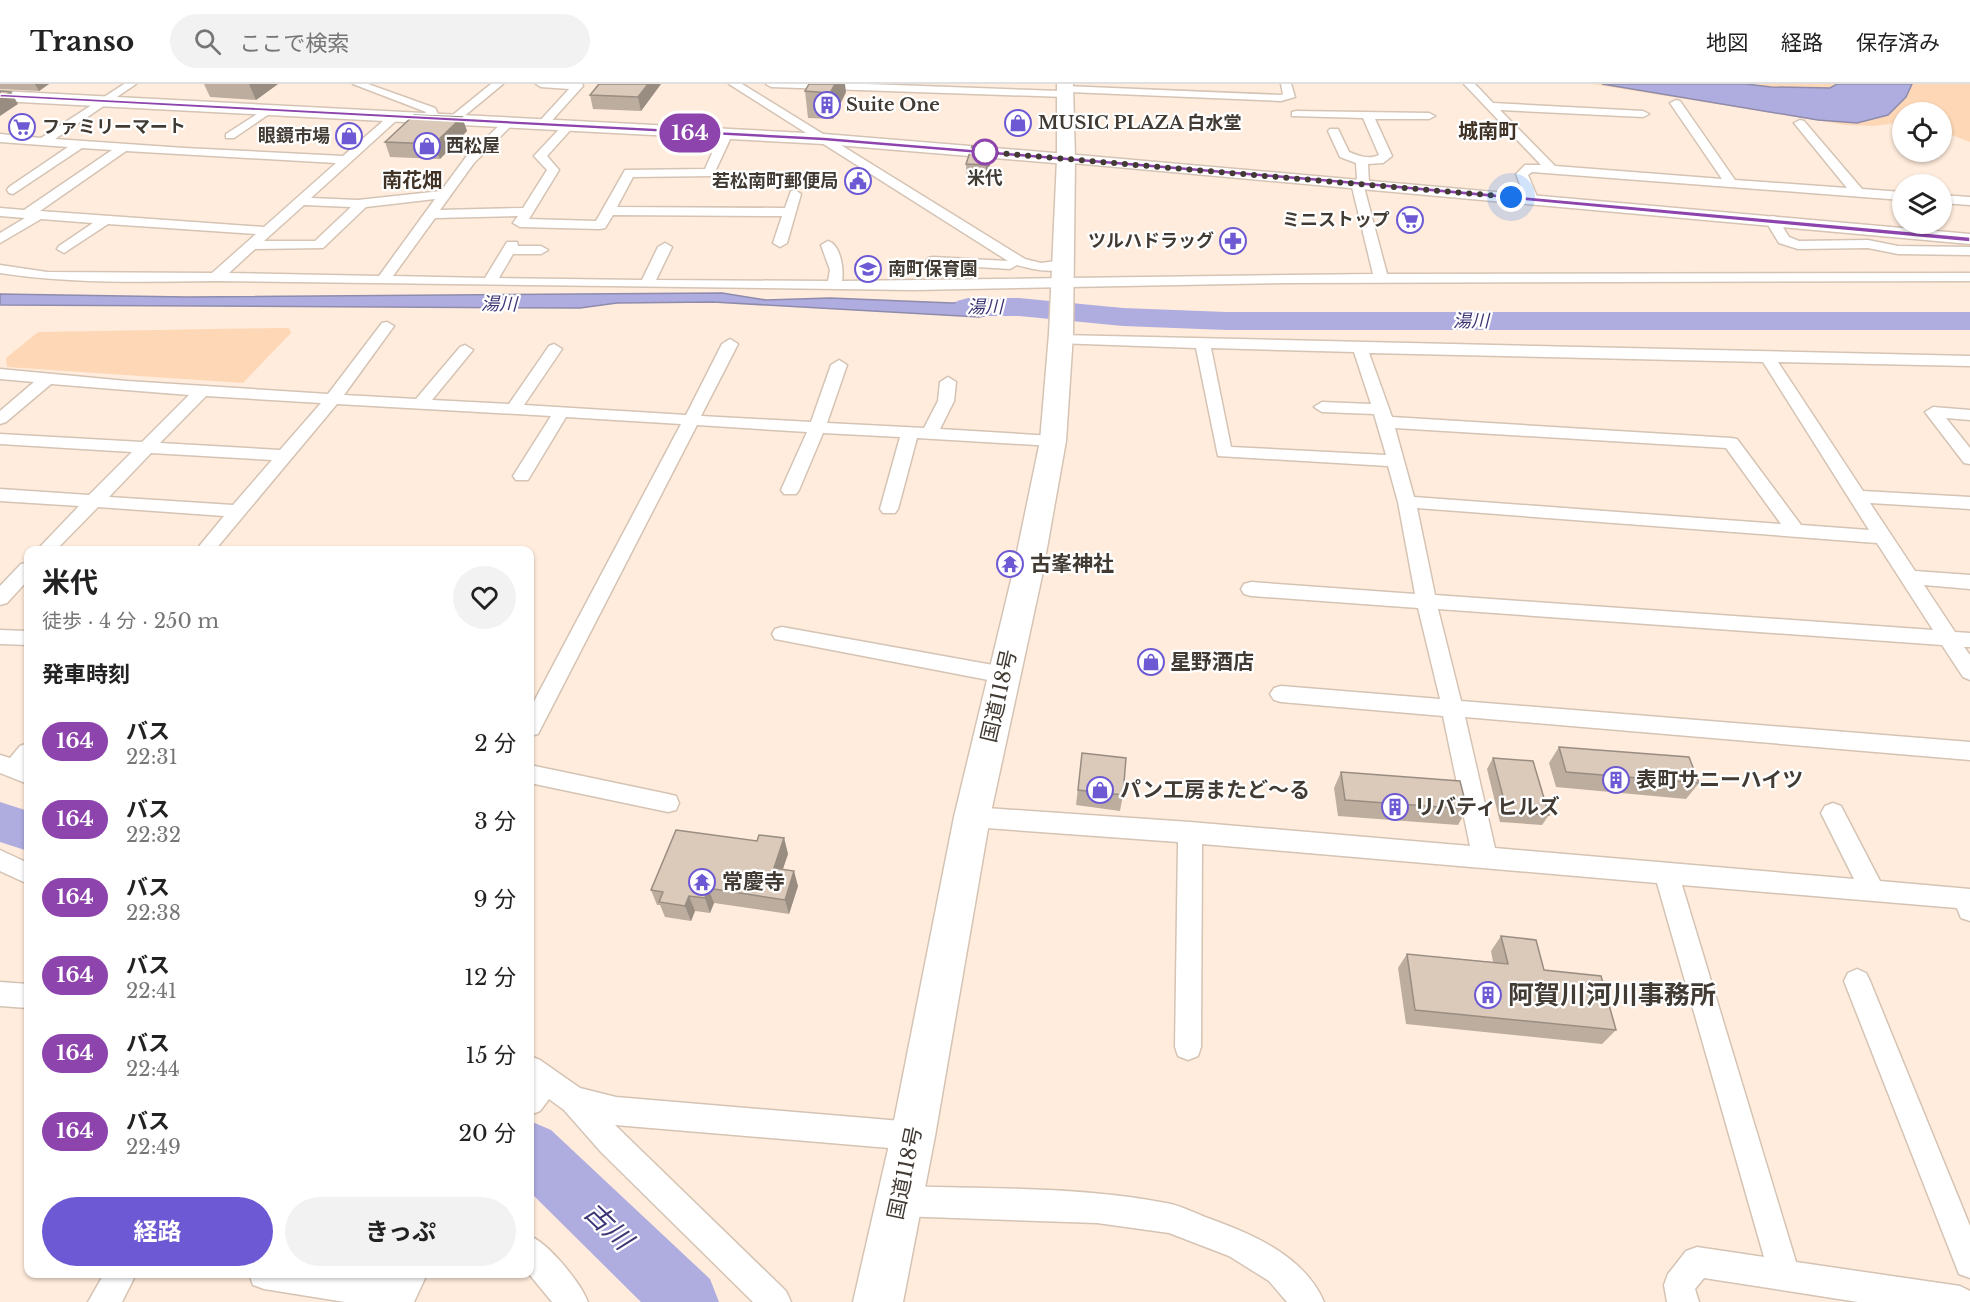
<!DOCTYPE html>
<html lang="ja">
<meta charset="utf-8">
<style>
body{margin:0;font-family:"Libre Baskerville","Noto Sans JP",serif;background:#f2f2f2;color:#222;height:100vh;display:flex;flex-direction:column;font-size:22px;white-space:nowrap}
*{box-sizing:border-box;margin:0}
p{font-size:20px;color:#767676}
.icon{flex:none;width:33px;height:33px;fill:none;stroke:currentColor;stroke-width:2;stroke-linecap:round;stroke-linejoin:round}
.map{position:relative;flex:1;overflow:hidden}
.panel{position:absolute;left:24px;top:462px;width:510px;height:732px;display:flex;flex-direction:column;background:#fff;border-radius:12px;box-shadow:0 2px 4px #0004}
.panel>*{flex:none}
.badge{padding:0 12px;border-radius:20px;font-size:21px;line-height:39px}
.fabs{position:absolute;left:1892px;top:18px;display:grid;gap:12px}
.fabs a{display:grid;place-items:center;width:60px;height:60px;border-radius:50%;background:#fff;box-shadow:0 2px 4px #0004;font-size:30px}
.you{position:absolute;width:30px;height:30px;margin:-15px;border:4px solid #fff;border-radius:50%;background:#1a73e8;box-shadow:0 0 0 9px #1a73e833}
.map>.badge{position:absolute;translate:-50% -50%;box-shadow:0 0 0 3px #fff}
h2{padding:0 18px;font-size:22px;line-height:54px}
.round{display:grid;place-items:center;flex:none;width:63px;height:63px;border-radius:32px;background:#f2f2f2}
.overview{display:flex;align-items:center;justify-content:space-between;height:102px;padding:0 18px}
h1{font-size:28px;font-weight:700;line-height:45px}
.primary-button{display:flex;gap:12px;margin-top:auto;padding:12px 18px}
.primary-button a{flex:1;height:69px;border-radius:36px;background:#6d59d3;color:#fff;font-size:24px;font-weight:700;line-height:69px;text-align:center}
.primary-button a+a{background:#f2f2f2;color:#222}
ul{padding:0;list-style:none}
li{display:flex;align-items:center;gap:18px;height:78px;padding:0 18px}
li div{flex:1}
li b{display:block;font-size:22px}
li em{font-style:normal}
li .badge{min-width:66px;font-weight:700;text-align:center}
header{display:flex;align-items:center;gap:36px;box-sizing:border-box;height:84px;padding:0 30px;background:#fff;border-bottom:2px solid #e0e0e0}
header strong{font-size:28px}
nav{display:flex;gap:33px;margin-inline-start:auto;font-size:21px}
.search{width:420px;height:54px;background:#f2f2f2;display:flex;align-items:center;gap:15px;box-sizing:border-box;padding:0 21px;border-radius:33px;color:#767676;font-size:22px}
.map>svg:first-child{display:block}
.green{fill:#fed8b6}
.water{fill:#afade0;stroke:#8e8bac;stroke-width:1.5}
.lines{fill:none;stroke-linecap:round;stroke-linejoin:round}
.river{fill:#afade0;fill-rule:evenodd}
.minor-casing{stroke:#d5c3b4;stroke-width:3}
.tertiary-casing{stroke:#d5c3b4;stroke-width:3}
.secondary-casing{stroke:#d5c3b4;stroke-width:3}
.trunk-casing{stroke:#d5c3b4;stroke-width:3}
.minor{fill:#fff;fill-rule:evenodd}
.tertiary{fill:#fff;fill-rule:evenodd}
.secondary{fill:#fff;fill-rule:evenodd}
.trunk{fill:#fff;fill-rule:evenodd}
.wall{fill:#bcad9f}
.shaded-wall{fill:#998d82}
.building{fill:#dbc9b9;stroke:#998d82;stroke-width:1.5}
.line{fill:#8e44ad;stroke:#fff;stroke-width:1.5}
.walk{stroke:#423b34;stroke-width:6;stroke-dasharray:0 10.8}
.stop-dot{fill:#fff;stroke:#8e44ad;stroke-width:3}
.labels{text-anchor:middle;stroke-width:4.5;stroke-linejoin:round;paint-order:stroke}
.far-poi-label{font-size:18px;font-weight:bold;fill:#423b34;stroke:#fff;text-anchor:start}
.far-stop-label{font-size:18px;font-weight:bold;fill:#423b34;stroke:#fff}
.far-water-label{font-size:18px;font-style:italic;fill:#3e3674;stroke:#fff}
.far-quarter-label{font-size:20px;font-weight:bold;fill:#403225;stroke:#fff}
.poi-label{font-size:21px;font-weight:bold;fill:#423b34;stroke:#fff;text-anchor:start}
.street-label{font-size:21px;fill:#423b34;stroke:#fff}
.near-poi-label{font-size:26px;font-weight:bold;fill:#423b34;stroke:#fff;text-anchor:start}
.near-water-label{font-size:27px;font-style:italic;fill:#3e3674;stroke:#fff}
</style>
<header>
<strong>Transo</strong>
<div class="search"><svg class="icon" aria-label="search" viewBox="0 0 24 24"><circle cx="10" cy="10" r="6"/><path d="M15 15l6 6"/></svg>ここで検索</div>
<nav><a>地図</a><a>経路</a><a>保存済み</a></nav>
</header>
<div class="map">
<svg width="1970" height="1218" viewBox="0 0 1970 1218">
<rect width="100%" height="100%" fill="#ffecdc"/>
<g class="green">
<polygon points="1592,0 1970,0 1970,58 1941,47 1941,28 1902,28 1902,38 1874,42 1846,41"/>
<polygon points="278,244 289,244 291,249 243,299 7,283 6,274 38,248"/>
</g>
<g class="water">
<polygon points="1602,0 1746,0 1771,3 1830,4 1837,0 1912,0 1906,13 1888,31 1857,39 1818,36"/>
<polygon points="722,209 766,216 830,214 952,219 987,217 1014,219 1028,224 979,233 713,218 617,219 580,224 0,221 0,210 186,213"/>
</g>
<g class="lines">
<g class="river">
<polygon points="968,214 1019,214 1123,224 1226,228 1970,228 1970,246 1226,246 1123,242 1019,232 968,232 957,229 953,223 957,217"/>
<polygon points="0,718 28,727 28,767 0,758"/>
<polygon points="530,1037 551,1046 710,1195 719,1218 641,1218 530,1108"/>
</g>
<defs>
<g id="minor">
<path d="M124,0H136L55,55L184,64L343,72L390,31H398V35L311,114L358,116L441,107L466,73L504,37H512V41L474,79L440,126L523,124L547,86L534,72L564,40L568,39L574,42L547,72L559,86L529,135L596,137L625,86L705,85L720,51L726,47L732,51L713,92L633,93L617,123L785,124L791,107L795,106L801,110L787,159L780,163L773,159L782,132L613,131L605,144L600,145L520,143L513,139L518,132L435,134L393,192L485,194L507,158H517L518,162H541L548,166L541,170H513L499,194L642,196L658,163L665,159L672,163L656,196L828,197L830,186L821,161L828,157C841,161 844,186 842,197L1373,190L1351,99L1357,95L1356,79L1340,73L1328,47L1330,45H1338L1349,68C1359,72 1369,76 1379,71L1363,34L1292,32V28L1296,27L1429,29L1435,32L1429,35H1375L1392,72L1383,79L1368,80L1369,100L1364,103L1387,190L1970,189V197L1290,199L914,206L216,197C143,198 72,200 0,189V181L47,188L212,189L256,150L108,140L64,169L57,165L59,162L93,139L41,135L0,159V149L25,134L0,132V124L24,126L112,66L82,64L13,110L9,109L7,106L9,103L68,63L0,58V50L41,54ZM126,67L336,79L264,143L40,127ZM435,115L379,192L229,189L255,165L323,164L366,123ZM304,121L351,123L315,157H264Z"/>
<polygon points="353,0 368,0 435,24 438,30 433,37 425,37 423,35 426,28"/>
<polygon points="491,0 503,0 457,38 449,38 449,34"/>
<polygon points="536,0 582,0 583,2 546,43 542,44 536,41 569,5 541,3"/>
<path d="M729,0H742L1025,175L1041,179L1063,176L1070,180C1057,192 1032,185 1017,181L1010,185L928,180L926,177L928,174L933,173L1008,177Z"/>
<polygon points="766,0 867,0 1061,7 1061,3 1065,2 1281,11 1283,10 1281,0 1291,0 1295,13 1281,17 1069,8 1069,12 1065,13 771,3"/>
<polygon points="1464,0 1475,0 1493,19 1643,27 1649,30 1643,33 1500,26 1555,82 1722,95 1670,19 1676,16 1680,17 1735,96 1847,104 1794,39 1800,36 1804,37 1862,105 1902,108 1902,116 1532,88 1528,91 1538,115 1532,119 1527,118 1516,90 1525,81 1541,81"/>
<polygon points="268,23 272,24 272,28 234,54 226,54 226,50"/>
<polygon points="1941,111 1970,113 1970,121 1941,119"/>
<polygon points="1772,132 1777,133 1789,153 1799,157 1868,156 1898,162 1970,163 1970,171 1898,170 1868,164 1798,165 1779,159 1765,136"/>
<path d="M387,238L394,242L344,311L416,315L460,263L465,261L473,266L432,316L509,320L549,262L554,260L562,265L524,321L686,331L722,260L730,255L738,260L701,332L811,338L831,281L839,276L847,281L827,339L924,344L938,317L940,298L948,293L956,298L954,317L940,345L1053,352L1061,357L1053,362L917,354L898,425L895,429H883L880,425L900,353L823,349L799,406L796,410H784L781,406L807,348L697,341L538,650L530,652V625L681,340L566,333L528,396H516L513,392L551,332L337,320L215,466H196L224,432L98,423L56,466H37L79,422L0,417V405L89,411L132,368L0,360V350L142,358L189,311L51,300L6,338L0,340V327L34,298L0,295V285L127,297L328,310L382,239ZM206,312L321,319L280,366L160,359ZM151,369L272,376L233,421L109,413Z"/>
<path d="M1061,251L1970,272V282L1778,278L1863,407L1970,413V425L1870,419L1915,487L1970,491V505L1924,501L1955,548L1970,549V563H1964L1970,571V596L1963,593L1942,561L1438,525L1461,617L1970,658V676L1465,633L1495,764L1854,795L1821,729L1825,722L1833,719L1841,722L1880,797L1970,805V837L1961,834L1957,824L1682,801L1796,1178L1960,1202L1970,1207V1218H1858L1704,1194L1695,1205L1699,1218H1667L1664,1201L1668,1190L1686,1167L1697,1163L1764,1173L1657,799L1202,760L1201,963L1198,972L1188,976L1178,972L1175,963L1178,758L972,743L964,740L960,733L964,726L972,723L1190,738L1470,762L1443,632L1281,618L1274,616L1270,610L1274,604L1281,602L1440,615L1418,524L1251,512L1244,510L1241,505L1244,500L1251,498L1415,510L1398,418L1388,382L1218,372L1196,264L1056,259L1053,256L1056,253ZM1211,264L1354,268L1371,320L1322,318L1314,323L1322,328L1374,330L1386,371L1231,363ZM1369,269L1763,278L1869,446L1801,441L1737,355L1731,354L1392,333ZM1395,344L1726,364L1781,440L1414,413ZM1417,424L1877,459L1933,546L1435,511Z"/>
<polygon points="1933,323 1970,326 1970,336 1946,334 1970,364 1970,380 1964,379 1925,328"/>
<polygon points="28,479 28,496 7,519 0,521 0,502 21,480"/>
<polygon points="782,543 1004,583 1011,586 1014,591 1011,596 1004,599 775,555 772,550 775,545"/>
<polygon points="0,546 28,547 28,561 0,560"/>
<polygon points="28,659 28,700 0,689 0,671 10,674 20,662"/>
<polygon points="530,681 668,710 676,712 679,719 676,726 668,728 530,699"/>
<polygon points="0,766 28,779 28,800 0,787"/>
<polygon points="1857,885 1866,889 1870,897 1970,1142 1970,1194 1959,1190 1844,897 1848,889"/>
<polygon points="0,898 28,900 28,924 0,922"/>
<polygon points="530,972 540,976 580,1004 616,1013 913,1038 923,1042 927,1052 923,1062 913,1066 615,1041 786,1207 791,1218 753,1218 601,1068 564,1026 549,1015 540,1027 530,1031"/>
<path d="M898,1102C987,1105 1079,1102 1166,1119C1179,1121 1193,1128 1205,1133C1250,1149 1304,1171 1324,1218H1287L1269,1197L1229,1172L1169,1149L1097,1139L898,1132L888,1127L883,1117L888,1107Z"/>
<path d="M530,1152C549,1160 580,1198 588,1218H552L529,1190Z"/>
<polygon points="104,1190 136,1190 122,1218 88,1218"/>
<polygon points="249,1190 361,1190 393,1194 395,1190 427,1190 414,1218 345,1218 264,1205 253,1201"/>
</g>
<polygon id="tertiary" points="1066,70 1970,150 1970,160 1061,78 1058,75 1061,72"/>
<polygon id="secondary" points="0,7 824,50 1066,70 1072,71 1075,75 1072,79 1066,80 824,60 0,17"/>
<polygon id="trunk" points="1057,0 1073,0 1075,75 1073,250 1066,357 1042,492 990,733 935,1052 903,1218 853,1218 891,1052 954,733 1012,492 1040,357 1049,250 1057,75"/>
</defs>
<use href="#minor" class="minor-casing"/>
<use href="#tertiary" class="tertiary-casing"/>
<use href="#secondary" class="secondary-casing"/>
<use href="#trunk" class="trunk-casing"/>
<use href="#minor" class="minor"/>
<use href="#tertiary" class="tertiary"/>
<use href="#secondary" class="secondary"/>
<use href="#trunk" class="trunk"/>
</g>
<g class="wall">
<polygon points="0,0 49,0 39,7 0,5"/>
<polygon points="204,0 278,0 256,16 210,13"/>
<polygon points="661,0 641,27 593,25 590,11"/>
<polygon points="805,7 846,8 833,35 808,34"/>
<polygon points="462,33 467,47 440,75 390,73 385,58"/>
<polygon points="991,63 991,77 986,96 967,95 966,80"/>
<polygon points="1559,663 1699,699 1686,715 1556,703 1549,679"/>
<polygon points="1082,669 1123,711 1120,727 1076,721"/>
<polygon points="1493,674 1549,731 1542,741 1500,738 1487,685"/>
<polygon points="1341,688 1467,725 1458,741 1338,732 1334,704"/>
<polygon points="784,754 788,770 783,785 798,802 789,830 714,819 710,829 695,827 691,837 665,833 660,821 657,821 651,806 757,757"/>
<polygon points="1501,852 1544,886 1616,946 1602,960 1406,940 1398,884 1407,870 1493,878 1491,867"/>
</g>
<g class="shaded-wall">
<polygon points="35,0 49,0 39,7"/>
<polygon points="249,0 278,0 256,16"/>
<polygon points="648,0 661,0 641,27 638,13"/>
<polygon points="835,0 845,0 846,8 833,35 830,9"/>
<polygon points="11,8 18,20 0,32 0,15"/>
<polygon points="462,33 467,47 440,75 434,60"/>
<polygon points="991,63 991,77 986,96 986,81"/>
<polygon points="784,754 788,770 778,799 774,784"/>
<polygon points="794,787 798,802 789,830 785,816"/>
<polygon points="708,804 714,819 710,829 705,814"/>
<polygon points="689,812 695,827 691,837 685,822"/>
</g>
<g class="building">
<polygon points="599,0 648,0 638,13 590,11"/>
<polygon points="809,0 835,0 830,9 805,7"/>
<polygon points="0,7 11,8 0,15"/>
<polygon points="414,31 462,33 434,60 385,58"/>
<polygon points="972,62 991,63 986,81 966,80"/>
<polygon points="1559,663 1689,673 1699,699 1566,688"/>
<polygon points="1082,669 1126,674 1123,711 1078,706"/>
<polygon points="1493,674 1533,677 1549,731 1507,728"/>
<polygon points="1341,688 1460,697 1467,725 1345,716"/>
<polygon points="676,746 757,757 759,751 784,754 774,784 794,787 785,816 708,804 705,814 689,812 685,822 659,818 663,808 651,806"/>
<polygon points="1501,852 1536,856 1544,886 1601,892 1616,946 1415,926 1407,870 1508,880"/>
</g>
<polygon class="line" points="0,10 824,53 1333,95 1970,153 1970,158 1333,99 824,57 0,13"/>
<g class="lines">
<polyline class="walk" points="985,68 1511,113"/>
</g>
<defs>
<symbol id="building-ring" viewBox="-11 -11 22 22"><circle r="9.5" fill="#fff" stroke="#6d59d3" stroke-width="1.5"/><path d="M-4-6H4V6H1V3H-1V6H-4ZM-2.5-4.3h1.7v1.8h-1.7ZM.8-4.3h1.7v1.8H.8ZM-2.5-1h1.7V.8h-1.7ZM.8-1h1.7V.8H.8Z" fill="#6d59d3"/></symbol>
<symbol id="shop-ring" viewBox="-11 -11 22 22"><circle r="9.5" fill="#fff" stroke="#6d59d3" stroke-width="1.5"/><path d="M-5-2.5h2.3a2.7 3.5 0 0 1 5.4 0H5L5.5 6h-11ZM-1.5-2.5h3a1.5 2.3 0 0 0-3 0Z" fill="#6d59d3"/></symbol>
<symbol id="supermarket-ring" viewBox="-11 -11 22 22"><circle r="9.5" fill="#fff" stroke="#6d59d3" stroke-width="1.5"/><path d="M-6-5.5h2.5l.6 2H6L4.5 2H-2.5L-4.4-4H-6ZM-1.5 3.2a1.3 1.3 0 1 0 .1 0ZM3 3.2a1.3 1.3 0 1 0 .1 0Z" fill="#6d59d3"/></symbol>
<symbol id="civic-ring" viewBox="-11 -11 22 22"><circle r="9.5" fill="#fff" stroke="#6d59d3" stroke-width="1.5"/><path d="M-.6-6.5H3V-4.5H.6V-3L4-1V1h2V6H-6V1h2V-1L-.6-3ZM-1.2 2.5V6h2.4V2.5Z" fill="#6d59d3"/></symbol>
<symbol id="pharmacy-ring" viewBox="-11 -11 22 22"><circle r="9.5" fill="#fff" stroke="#6d59d3" stroke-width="1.5"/><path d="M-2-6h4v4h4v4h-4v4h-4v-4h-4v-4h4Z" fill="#6d59d3"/></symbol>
<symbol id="school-ring" viewBox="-11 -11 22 22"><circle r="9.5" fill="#fff" stroke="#6d59d3" stroke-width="1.5"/><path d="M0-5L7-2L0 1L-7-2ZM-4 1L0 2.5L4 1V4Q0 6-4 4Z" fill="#6d59d3"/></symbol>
<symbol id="temple-ring" viewBox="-11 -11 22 22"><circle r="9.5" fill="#fff" stroke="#6d59d3" stroke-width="1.5"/><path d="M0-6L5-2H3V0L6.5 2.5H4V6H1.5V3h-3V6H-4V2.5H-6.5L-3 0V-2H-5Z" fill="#6d59d3"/></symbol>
</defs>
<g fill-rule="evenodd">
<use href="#building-ring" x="812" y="6" width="30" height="30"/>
<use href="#shop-ring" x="1003" y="24" width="30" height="30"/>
<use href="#supermarket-ring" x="7" y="28" width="30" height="30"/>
<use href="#shop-ring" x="334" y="37" width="30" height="30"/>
<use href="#shop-ring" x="412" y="47" width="30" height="30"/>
<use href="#civic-ring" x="843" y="82" width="30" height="30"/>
<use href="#supermarket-ring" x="1395" y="121" width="30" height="30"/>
<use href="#pharmacy-ring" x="1218" y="142" width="30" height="30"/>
<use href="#school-ring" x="853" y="170" width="30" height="30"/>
<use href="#temple-ring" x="995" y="465" width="30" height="30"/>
<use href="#shop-ring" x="1136" y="563" width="30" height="30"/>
<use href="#building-ring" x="1601" y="681" width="30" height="30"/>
<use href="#shop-ring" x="1085" y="691" width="30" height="30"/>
<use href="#building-ring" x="1380" y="708" width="30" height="30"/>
<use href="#temple-ring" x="687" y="783" width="30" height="30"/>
<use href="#building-ring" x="1473" y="896" width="30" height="30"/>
</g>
<circle class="stop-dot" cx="985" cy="68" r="12"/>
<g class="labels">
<g class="far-poi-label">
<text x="846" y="27">Suite One</text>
<text x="1038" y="45">MUSIC PLAZA 白水堂</text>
<text x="42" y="49">ファミリーマート</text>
<text x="330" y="58" text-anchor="end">眼鏡市場</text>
<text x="446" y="68">西松屋</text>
<text x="838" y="103" text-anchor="end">若松南町郵便局</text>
<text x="1390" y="142" text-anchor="end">ミニストップ</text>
<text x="1214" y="163" text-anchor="end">ツルハドラッグ</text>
<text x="888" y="191">南町保育園</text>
</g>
<g class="far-stop-label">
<text x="985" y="100">米代</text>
</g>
<g class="far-water-label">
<text transform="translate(499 220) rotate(1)" y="6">湯川</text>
<text x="985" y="229">湯川</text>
<text x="1471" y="243">湯川</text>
</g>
<g class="far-quarter-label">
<text x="1488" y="54">城南町</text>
<text x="412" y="103">南花畑</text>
</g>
<g class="poi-label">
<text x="1030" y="487">古峯神社</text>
<text x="1170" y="585">星野酒店</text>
<text x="1636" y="703">表町サニーハイツ</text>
<text x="1120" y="713">パン工房またど～る</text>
<text x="1414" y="730">リバティヒルズ</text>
<text x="722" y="805">常慶寺</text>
</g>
<g class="street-label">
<text transform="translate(999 612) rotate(-77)" y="7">国道118号</text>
<text transform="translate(905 1089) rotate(-78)" y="7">国道118号</text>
</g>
<g class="near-poi-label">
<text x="1508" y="920">阿賀川河川事務所</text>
</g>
<g class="near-water-label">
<text transform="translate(608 1142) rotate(44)" y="9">古川</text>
</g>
</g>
</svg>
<div class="fabs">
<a><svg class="icon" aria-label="locate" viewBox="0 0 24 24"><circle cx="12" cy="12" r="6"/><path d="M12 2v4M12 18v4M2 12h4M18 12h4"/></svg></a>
<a><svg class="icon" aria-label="layers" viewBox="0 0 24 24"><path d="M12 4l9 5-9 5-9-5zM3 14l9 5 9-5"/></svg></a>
</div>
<div class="you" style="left:1511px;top:113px"></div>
<b class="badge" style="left:690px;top:49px;background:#8e44ad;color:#fff">164</b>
<section class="panel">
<div class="overview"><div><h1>米代</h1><p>徒歩 · 4 分 · 250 m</p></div><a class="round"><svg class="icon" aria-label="heart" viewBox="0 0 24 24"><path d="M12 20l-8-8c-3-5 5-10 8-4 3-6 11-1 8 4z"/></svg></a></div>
<h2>発車時刻</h2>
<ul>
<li><span class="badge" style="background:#8e44ad;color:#fff">164</span><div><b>バス</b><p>22:31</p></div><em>2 分</em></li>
<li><span class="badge" style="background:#8e44ad;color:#fff">164</span><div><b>バス</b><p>22:32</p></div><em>3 分</em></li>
<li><span class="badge" style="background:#8e44ad;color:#fff">164</span><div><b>バス</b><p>22:38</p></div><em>9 分</em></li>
<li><span class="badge" style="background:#8e44ad;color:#fff">164</span><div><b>バス</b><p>22:41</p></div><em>12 分</em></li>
<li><span class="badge" style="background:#8e44ad;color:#fff">164</span><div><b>バス</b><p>22:44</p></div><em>15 分</em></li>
<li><span class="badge" style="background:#8e44ad;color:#fff">164</span><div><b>バス</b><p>22:49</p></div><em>20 分</em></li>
</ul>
<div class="primary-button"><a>経路</a><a>きっぷ</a></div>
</section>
</div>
